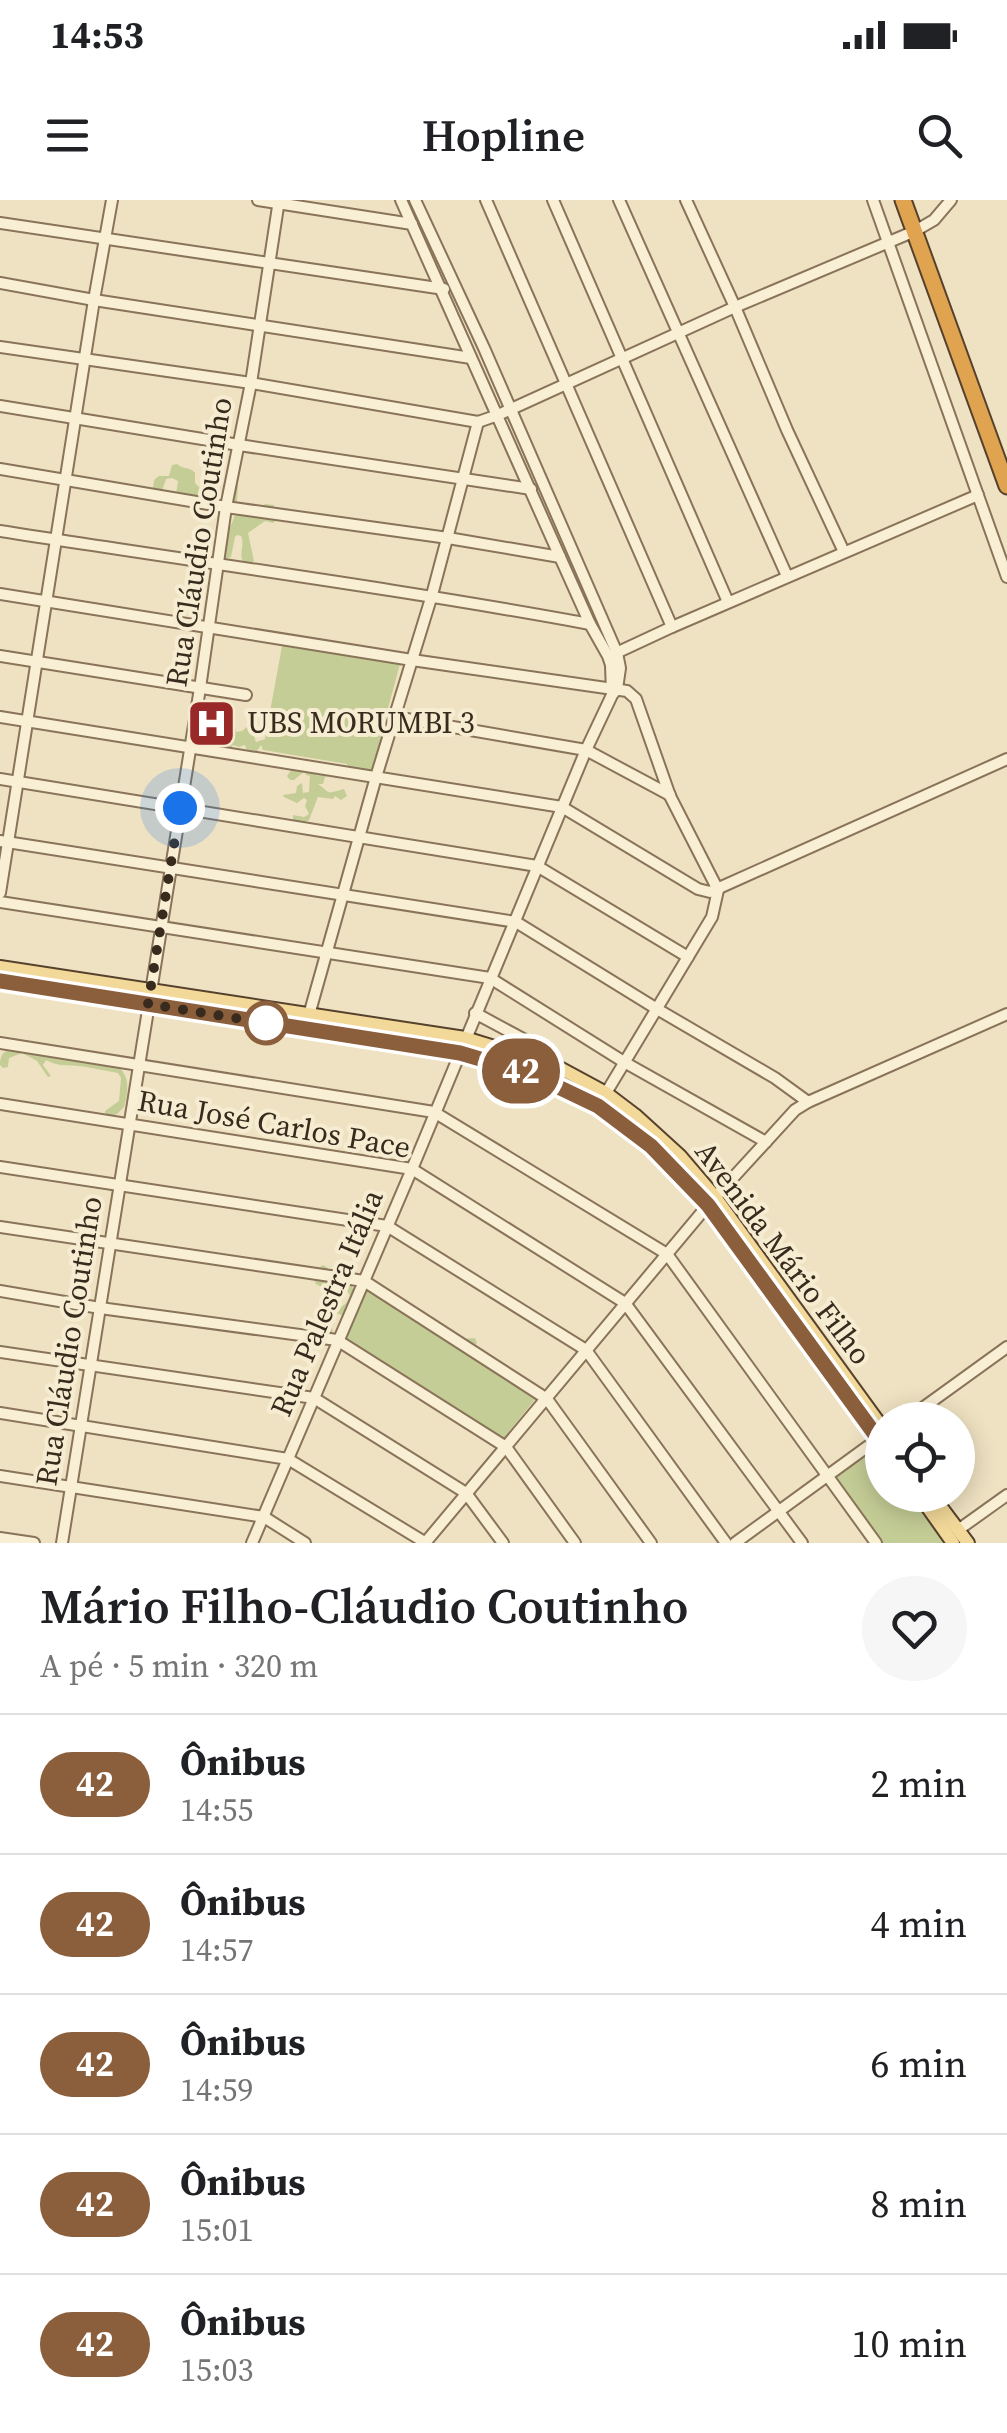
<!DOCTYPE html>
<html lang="pt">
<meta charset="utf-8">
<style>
body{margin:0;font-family:"Source Serif 4",serif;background:#f6f6f6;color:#202124;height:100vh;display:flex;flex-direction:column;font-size:38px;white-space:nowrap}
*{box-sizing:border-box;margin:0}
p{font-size:32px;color:#757577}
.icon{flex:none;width:55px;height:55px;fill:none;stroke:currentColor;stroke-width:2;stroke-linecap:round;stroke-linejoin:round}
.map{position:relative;height:1343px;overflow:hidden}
.panel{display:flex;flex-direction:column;background:#fff;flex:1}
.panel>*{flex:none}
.badge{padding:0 20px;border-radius:32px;font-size:35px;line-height:65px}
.fabs{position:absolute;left:865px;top:1202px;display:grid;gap:20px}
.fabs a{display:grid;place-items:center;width:110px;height:110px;border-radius:50%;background:#fff;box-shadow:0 5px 25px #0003;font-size:50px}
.you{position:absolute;width:50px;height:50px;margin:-25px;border:8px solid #fff;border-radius:50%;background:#1a73e8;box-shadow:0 0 0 15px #1a73e833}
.map>.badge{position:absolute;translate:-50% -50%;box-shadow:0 0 0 5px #fff}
.round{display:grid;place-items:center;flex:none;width:105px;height:105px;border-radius:52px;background:#f6f6f6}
.head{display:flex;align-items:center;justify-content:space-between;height:170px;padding:0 40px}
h1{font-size:48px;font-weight:600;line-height:75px}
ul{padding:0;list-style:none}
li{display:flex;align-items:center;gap:30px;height:140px;padding:0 40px;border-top:2px solid #e0e0e0}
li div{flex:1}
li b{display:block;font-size:38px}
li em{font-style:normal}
li .badge{min-width:110px;font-weight:700;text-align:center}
.status{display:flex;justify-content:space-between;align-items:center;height:70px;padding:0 50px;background:#fff;direction:ltr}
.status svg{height:28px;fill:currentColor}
header{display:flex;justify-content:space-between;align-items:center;height:130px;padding:0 40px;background:#fff;font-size:45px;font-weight:600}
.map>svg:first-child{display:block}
.green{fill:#c5cd96}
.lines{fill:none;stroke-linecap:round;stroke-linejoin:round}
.minor-casing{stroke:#897359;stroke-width:14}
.major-casing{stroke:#56412d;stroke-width:16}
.highway-casing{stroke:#56412d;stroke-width:19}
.minor{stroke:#f9efd5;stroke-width:10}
.major{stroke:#f3d999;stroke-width:12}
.highway{stroke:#e0a451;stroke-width:15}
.line-casing{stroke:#fff;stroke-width:22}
.line{stroke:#8b5e3c;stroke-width:15}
.walk{stroke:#382b1d;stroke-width:10;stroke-dasharray:0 18}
.stop-dot{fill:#fff;stroke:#8b5e3c;stroke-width:5}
.labels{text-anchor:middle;stroke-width:8;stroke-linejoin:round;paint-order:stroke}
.street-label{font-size:30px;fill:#382b1d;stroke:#f6ecd1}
.poi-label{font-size:30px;fill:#382b1d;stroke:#f6ecd1;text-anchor:start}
</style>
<div class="status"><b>14:53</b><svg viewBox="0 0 49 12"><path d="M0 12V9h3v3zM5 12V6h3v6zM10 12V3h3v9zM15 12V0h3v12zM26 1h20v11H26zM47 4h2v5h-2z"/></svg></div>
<header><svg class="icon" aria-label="menu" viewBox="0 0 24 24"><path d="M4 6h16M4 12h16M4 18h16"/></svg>Hopline<svg class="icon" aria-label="search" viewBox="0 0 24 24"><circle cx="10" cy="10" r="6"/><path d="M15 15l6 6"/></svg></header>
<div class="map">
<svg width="1007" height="1343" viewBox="0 0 1007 1343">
<rect width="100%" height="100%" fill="#efe2c2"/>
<g class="green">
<path d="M177,264C183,270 190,266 195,273V283L202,290L194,298L185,294H176L178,281L172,278L166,279L162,291L153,288L154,280L159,276H169L172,265Z"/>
<path d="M238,285L237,302L241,305L258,309L265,304L274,305L275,312L279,318L273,323L265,321L248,333L254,361L248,366C235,357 246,348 241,336L237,335L235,337L231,357L226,359L222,355L226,338L237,310L230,297L233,286Z"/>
<polygon points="284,443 325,448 337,454 346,456 349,451 386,458 390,462 400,464 383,527 385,533 374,571 348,571 347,564 263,550 261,545 255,554 248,554 245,545 239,547 233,545 229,551 209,546 211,542 221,544 226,542 224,529 228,522 234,522 236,532 242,531 248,526 251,527 256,542 265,539 282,446 286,446"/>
<path d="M309,568L318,576L323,571L331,573L332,575L325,577L323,584H318C332,594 324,594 344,589L347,596L341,600L335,596L333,599L318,597L309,620L302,624L293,620V615L304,617L309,614L305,606L307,600L304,598L297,603L284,597L283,595L296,593L297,586L302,583L303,593L309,592L310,576L306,575L305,571L294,580H290L287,576L292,569Z"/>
<path d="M10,849L50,854L66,860L77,858L117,866C131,876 128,892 124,907L117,914L106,917L105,911L119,901L121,878L118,873C108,871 96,869 86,867C70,864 60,868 46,860L43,865L51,876L48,877L37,861L22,853L9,858L8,867L3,868L0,865C0,857 2,852 10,849Z"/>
<path d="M323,1065L328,1068V1074L349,1080L354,1090L346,1117L334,1112L328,1113L327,1116L333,1131L331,1134L311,1132L312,1129L321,1128L325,1124L324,1117L318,1111L324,1106C336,1111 346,1108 350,1095L345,1088H323L316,1084C312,1076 316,1069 323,1065Z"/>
<polygon points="365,1083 461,1139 475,1138 477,1143 471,1148 537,1197 503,1239 340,1140"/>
<polygon points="880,1242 882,1246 882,1295 917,1295 951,1343 877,1343 830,1278"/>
</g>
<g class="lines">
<defs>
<g id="minor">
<polyline points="258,0 412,24"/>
<polyline points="401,0 560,357 590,424 608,456 611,465 612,493"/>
<polyline points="415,0 484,148 617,453 620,468 617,489"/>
<polyline points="486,0 672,427"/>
<polyline points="553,0 728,402"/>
<polyline points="619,0 787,376"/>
<polyline points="686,0 735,107 787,230 844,352"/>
<polyline points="873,0 1007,377"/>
<polyline points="0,23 444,89"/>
<polyline points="0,83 94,100 471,158"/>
<polyline points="0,147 251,183 478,222 498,215 735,107 915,31 934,20 951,0"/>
<polyline points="0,206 239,245 531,289"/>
<polyline points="0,269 226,307 448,338 560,357"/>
<path d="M0,331C197,362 394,388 590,424"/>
<polyline points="0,394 412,460 627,491 636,499 670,596 718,690"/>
<polyline points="614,454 672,427 978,295"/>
<polyline points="0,456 246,495"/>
<polyline points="0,517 562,607 698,689 710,692 1007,559"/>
<polyline points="395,517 586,550 670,595"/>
<polyline points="0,579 537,666 688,757"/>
<polyline points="0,641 516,722 657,809 775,878 808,902"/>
<polyline points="0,693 94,100 112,0"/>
<polyline points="0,702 490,778 624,862 766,942"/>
<polyline points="475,813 525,840 555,865"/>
<polyline points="309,815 376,577 432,395 478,222"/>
<polyline points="0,843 434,912 667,1054 876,1343"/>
<polyline points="606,893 712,717 718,690"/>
<polyline points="0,904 412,969 625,1103 802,1343"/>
<polyline points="0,967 387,1026 586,1150 726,1343"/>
<polyline points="0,1027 364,1081 547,1199 651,1343"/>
<polyline points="0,1091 100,1108 337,1140 506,1247 575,1343"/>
<polyline points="0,1152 314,1198 466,1293 503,1343"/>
<polyline points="0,1213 288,1259 426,1343"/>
<polyline points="906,1220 1007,1147"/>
<polyline points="0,1276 264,1317 305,1343"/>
<polyline points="958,1330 1007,1295"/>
<polyline points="0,1338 34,1343"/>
<polyline points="62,1343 200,488 226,307 251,183 279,0"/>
<polyline points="252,1343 412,969 586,550 612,495 617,489"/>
<polyline points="425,1343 708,1005 795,910 808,902 1007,814"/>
<polyline points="735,1343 882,1236"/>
</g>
<g id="major">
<polyline points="0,767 465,838 556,866 606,893 635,915 680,956 715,997 882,1227"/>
<polyline points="0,781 460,853 531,875 597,906 651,946 708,1005 882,1244"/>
<polyline points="919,1295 953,1343"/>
<polyline points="932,1295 968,1343"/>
</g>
<polyline id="highway" points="903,0 1007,286"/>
</defs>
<use href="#minor" class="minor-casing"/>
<use href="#major" class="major-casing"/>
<use href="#highway" class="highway-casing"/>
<use href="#minor" class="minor"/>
<use href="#major" class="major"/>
<use href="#highway" class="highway"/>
</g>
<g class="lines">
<defs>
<polyline id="line" points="0,781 460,853 531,874 598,906 651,946 708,1005 882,1244"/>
</defs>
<use href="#line" class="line-casing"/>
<use href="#line" class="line"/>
<polyline class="walk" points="180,608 148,804 266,823"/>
</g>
<defs>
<symbol id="hospital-square" viewBox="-11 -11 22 22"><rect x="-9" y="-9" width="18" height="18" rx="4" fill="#992928" stroke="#f6ecd1"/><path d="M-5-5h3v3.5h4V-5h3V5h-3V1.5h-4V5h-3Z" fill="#fff"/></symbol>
</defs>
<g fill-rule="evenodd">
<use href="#hospital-square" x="184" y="496" width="55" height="55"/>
</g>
<circle class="stop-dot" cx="266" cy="823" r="20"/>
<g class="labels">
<g class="street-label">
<text transform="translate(199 342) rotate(-81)" y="10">Rua Cláudio Coutinho</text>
<text transform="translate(274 924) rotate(10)" y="10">Rua José Carlos Pace</text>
<text transform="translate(783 1053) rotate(53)" y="10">Avenida Mário Filho</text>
<text transform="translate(327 1103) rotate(-67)" y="10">Rua Palestra Itália</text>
<text transform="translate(69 1141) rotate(-81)" y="10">Rua Cláudio Coutinho</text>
</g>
<g class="poi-label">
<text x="247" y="533">UBS MORUMBI 3</text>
</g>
</g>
</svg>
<div class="fabs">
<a><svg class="icon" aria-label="locate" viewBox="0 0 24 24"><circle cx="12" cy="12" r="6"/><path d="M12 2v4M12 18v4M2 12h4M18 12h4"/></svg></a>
</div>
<div class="you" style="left:180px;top:608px"></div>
<b class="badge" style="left:521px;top:871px;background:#8b5e3c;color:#fff">42</b>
</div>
<section class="panel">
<div class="head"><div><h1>Mário Filho-Cláudio Coutinho</h1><p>A pé · 5 min · 320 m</p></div><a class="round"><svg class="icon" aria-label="heart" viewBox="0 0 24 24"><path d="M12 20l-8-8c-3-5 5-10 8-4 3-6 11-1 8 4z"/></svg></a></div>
<ul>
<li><span class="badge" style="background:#8b5e3c;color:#fff">42</span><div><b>Ônibus</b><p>14:55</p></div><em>2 min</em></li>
<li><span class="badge" style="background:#8b5e3c;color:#fff">42</span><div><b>Ônibus</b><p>14:57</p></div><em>4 min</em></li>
<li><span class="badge" style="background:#8b5e3c;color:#fff">42</span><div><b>Ônibus</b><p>14:59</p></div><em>6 min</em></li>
<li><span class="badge" style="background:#8b5e3c;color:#fff">42</span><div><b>Ônibus</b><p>15:01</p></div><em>8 min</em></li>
<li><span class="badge" style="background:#8b5e3c;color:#fff">42</span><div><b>Ônibus</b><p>15:03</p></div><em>10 min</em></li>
</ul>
</section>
